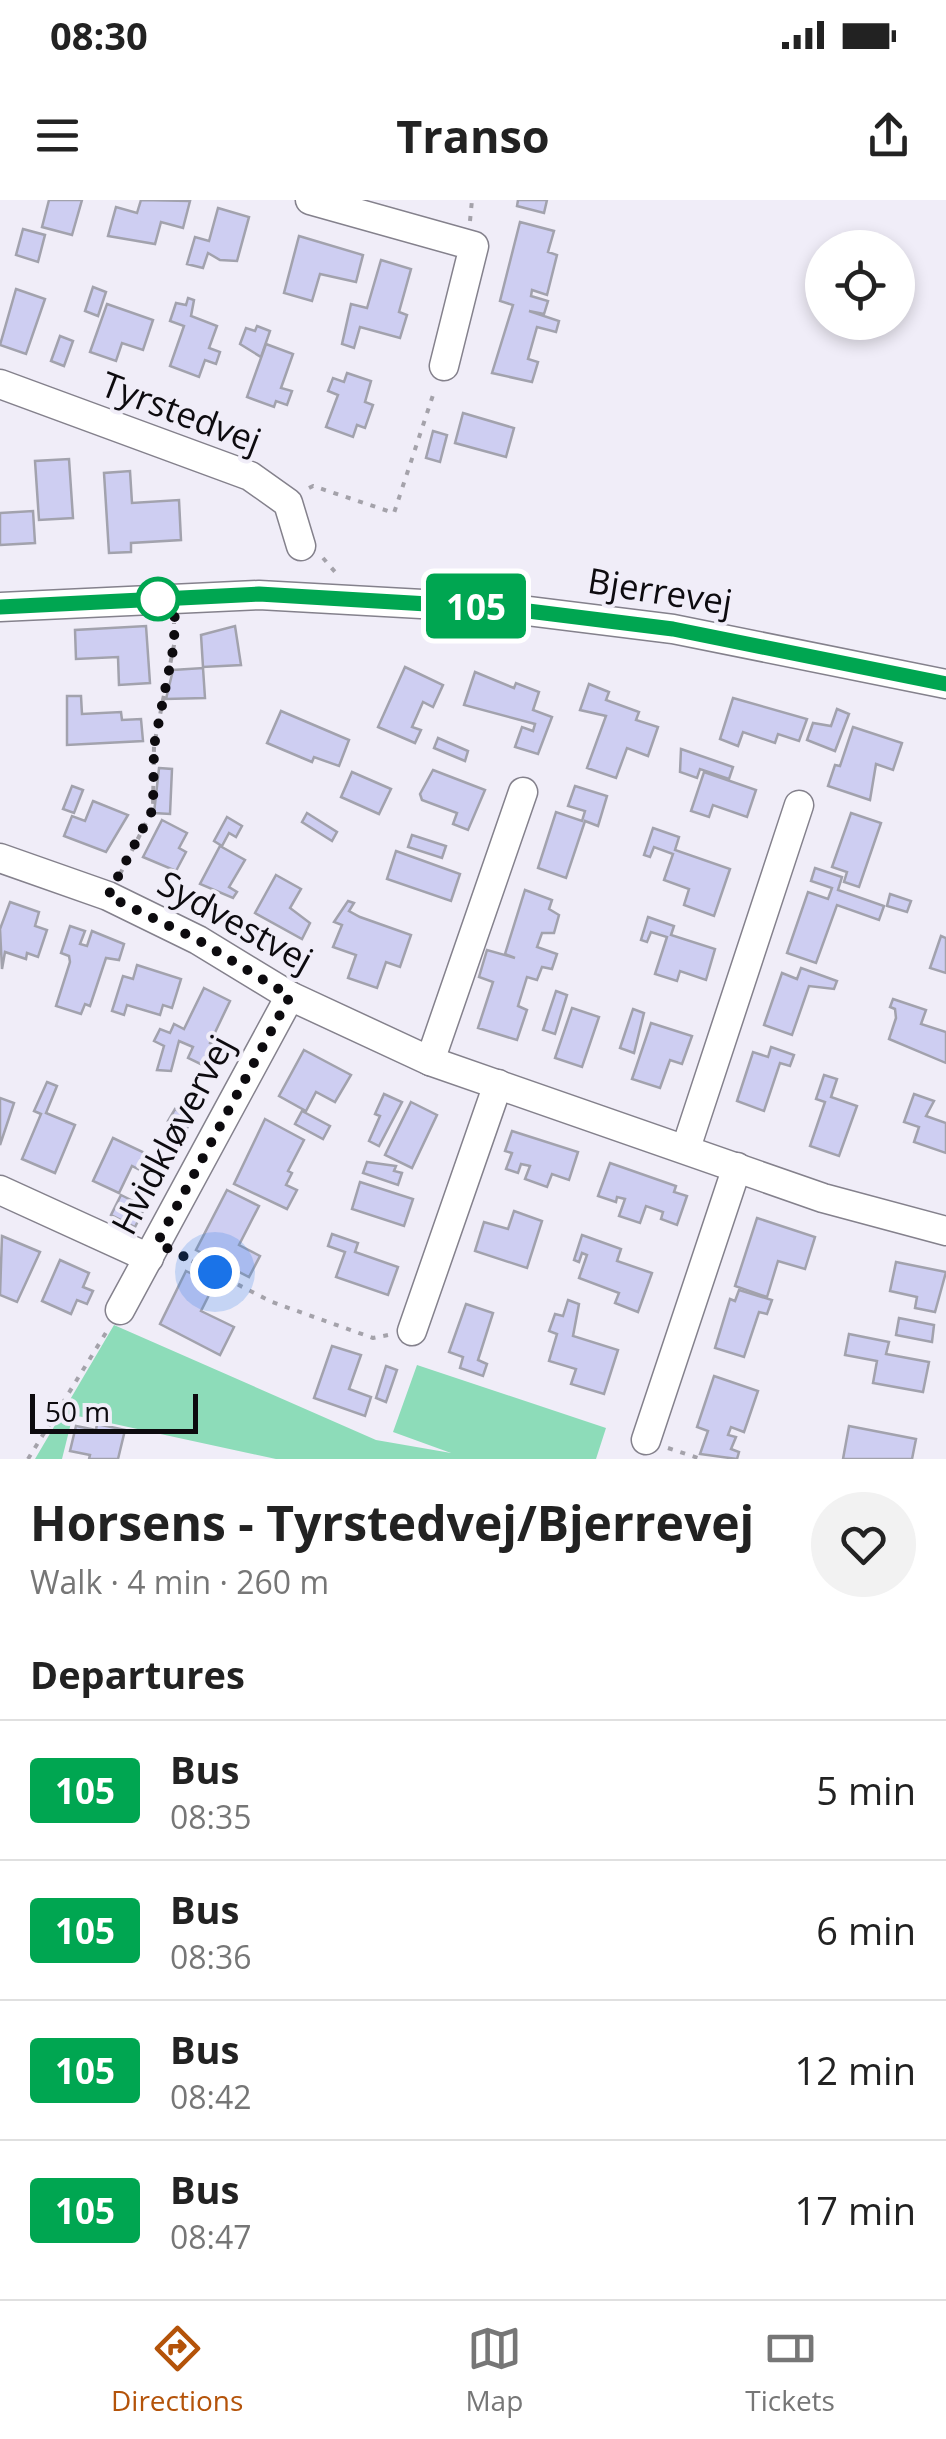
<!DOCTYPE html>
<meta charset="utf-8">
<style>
body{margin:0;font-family:"Open Sans",sans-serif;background:#f2f2f2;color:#222;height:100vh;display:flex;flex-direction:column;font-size:38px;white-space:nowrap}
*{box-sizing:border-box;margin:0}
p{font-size:32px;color:#767676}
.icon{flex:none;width:55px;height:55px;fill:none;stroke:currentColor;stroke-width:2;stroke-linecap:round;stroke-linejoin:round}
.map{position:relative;height:1259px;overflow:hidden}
.side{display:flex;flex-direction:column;background:#fff;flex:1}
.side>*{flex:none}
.badge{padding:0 20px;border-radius:8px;font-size:35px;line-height:65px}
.controls{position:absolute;left:805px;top:30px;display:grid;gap:20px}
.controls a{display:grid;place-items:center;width:110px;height:110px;border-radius:50%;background:#fff;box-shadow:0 5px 15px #0003;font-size:50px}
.scale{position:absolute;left:30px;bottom:25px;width:168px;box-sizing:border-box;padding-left:10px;border:5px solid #0d0b0f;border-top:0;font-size:28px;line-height:35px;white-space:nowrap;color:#0d0b0f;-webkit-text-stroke:8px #f0edf8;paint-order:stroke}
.you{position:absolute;width:50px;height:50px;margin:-25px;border:8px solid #fff;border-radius:50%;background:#1a73e8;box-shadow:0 0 0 15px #1a73e833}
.map>.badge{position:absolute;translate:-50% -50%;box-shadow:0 0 0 5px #fff}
h2{padding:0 30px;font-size:38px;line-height:90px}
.round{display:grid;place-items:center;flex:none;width:105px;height:105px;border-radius:52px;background:#f2f2f2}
.headline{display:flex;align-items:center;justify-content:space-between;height:170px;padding:0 30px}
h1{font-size:48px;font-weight:700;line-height:75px}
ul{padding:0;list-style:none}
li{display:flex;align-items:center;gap:30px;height:140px;padding:0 30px;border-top:2px solid #e0e0e0}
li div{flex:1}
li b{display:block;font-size:38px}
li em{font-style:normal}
li .badge{min-width:110px;font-weight:700;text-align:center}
.status{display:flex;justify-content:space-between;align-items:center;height:70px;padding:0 50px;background:#fff;direction:ltr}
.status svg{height:28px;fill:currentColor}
header{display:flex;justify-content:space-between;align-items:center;height:130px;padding:0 30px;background:#fff;font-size:45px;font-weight:700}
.tabs{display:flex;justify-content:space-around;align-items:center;height:140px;border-top:2px solid #e0e0e0;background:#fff;font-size:28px;color:#767676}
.tabs a{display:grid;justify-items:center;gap:5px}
.tabs .on{color:#b45309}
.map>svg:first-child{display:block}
.green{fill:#8ddcb9}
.building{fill:#cecef2;stroke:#a2a2ad;stroke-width:2.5}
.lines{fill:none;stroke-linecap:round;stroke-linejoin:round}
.minor-casing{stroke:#84818c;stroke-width:31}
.path{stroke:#a4a2aa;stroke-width:4;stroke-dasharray:5 8;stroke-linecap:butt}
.minor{stroke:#fff;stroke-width:28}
.line-casing{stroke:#fff;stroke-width:22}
.line{stroke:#00a651;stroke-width:15}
.walk{stroke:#0d0b0f;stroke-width:10;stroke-dasharray:0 18}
.stop-dot{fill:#fff;stroke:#00a651;stroke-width:5}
.labels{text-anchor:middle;stroke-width:8;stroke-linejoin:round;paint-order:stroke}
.street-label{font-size:35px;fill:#0d0b0f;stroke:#f0edf8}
</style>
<div class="status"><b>08:30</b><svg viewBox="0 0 49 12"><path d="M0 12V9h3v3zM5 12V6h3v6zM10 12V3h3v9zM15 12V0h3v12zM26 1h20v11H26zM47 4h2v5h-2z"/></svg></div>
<header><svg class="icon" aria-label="menu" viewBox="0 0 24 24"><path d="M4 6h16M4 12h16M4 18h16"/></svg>Transo<svg class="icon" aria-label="share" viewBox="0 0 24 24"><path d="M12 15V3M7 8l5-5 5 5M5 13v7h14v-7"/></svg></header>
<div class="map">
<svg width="946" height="1259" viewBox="0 0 946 1259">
<rect width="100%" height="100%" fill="#f0edf8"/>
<polygon class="green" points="114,1125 376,1240 451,1253 393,1232 417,1165 606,1228 596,1259 276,1259 73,1215 62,1259 35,1259"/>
<g class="building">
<polygon points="49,0 82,0 72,35 42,27"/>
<polygon points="141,0 190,1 183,28 161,22 155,44 108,36 116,7 137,13"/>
<polygon points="518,0 547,0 544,13 517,6"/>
<polygon points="218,8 249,17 237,61 220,60 208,53 203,68 187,64 195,37 209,41"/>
<polygon points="520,22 554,31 548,52 557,55 547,95 532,90 531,96 548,101 544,114 529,111 559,121 556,132 537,127 528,159 538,162 532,182 492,173 513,105 500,101"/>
<polygon points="23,29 45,35 38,62 16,55"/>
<polygon points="299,36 363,55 356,82 320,74 312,101 284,93"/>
<polygon points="381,60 411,69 399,112 407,115 400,138 360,127 354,148 342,144 351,104 367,108"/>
<polygon points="93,87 106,92 98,116 85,111"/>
<polygon points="16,89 45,99 26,154 0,145"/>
<polygon points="188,98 194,100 191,116 217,126 209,148 220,152 216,164 205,160 199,177 170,166 184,126 170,121 176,103 186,105"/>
<polygon points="107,104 153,120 143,150 122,143 116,161 90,152"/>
<polygon points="257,126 270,131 261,157 240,144 246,128 255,131"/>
<polygon points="60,136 73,141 64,166 51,161"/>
<polygon points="266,144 293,154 281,188 292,191 287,205 276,201 274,207 247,197"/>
<polygon points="347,173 371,181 365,202 373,205 365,228 357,225 353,237 326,227 338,195 328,191 333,178 344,182"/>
<polygon points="463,213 514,228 506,257 455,243"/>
<polygon points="433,231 447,235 440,262 426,258"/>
<polygon points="69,259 73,318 39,320 35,261"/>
<polygon points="130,271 132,303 179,300 181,340 131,343 131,352 109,353 104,273"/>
<polygon points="33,311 35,343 0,345 0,313"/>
<polygon points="146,426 150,483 119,485 118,457 76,459 75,430"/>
<polygon points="235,426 241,465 203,467 201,435"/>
<polygon points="405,467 443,485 433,507 423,502 412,527 421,530 415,543 378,527"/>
<polygon points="203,468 205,498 166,499 173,470"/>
<polygon points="475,472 514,488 516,483 539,492 533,510 552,517 538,554 515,547 522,527 533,531 535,524 464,505"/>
<polygon points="589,484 609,492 606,500 639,512 636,520 658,527 648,556 627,548 616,578 587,568 606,516 580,510"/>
<polygon points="67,496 81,496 82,514 121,512 122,520 141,519 143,541 67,545"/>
<polygon points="733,498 807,519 799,541 778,534 775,543 743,532 738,546 720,539"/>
<polygon points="837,509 849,514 835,551 807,540 813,523 831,526"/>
<polygon points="281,511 349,540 339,566 314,557 312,562 267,543"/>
<polygon points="853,527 902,543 893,570 876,564 870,600 828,586 835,565 840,566"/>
<polygon points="438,538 468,551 465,561 434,548"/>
<polygon points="681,549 733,567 729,579 700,569 697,578 680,572"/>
<polygon points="159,568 172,569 170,614 154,613"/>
<polygon points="433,570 485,590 468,630 453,624 457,613 422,600 420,594"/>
<polygon points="352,572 391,589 379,614 341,597"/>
<polygon points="704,572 756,590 747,617 713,605 709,617 691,611"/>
<polygon points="72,586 83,590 74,613 63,609"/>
<polygon points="575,586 607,596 598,626 585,621 566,678 538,668 556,612 582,621 585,611 568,606"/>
<polygon points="93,601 128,615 106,652 64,636 72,616 85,621"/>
<polygon points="307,613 337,632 332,641 302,622"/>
<polygon points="851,613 881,623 859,687 844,682 847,672 832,667"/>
<polygon points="227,617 242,626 236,637 229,633 222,646 214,641"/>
<polygon points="162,620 187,633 179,648 186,652 176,671 143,657"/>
<polygon points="653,628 679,637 675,650 730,669 714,716 684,705 689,689 664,680 673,654 654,647 650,657 644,655"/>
<polygon points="412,635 446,646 442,658 408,647"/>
<polygon points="220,646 245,660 229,687 237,692 233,698 200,684"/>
<polygon points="396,651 460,674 451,701 387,679"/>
<polygon points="815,668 842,677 838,690 884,706 879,720 837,705 816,763 787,753 808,692 828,699 832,688 811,681"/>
<polygon points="276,675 301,689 290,708 310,723 302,739 255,713"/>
<polygon points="525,690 552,700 549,709 559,715 554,733 542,733 537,747 557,754 552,769 542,767 537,780 527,777 518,806 527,810 517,840 478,828 493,782 479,777 487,750 515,758 505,754"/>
<polygon points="890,694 911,701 907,712 887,706"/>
<polygon points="348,701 354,703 349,711 360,717 411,735 400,767 386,762 377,788 348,778 356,755 333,747 342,725 334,722"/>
<polygon points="10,702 39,712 35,726 47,730 38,757 27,753 26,759 5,752 2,769 0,729"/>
<polygon points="648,717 674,726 671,735 715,749 706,780 680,771 677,781 655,774 667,737 651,732 647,742 641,740"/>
<polygon points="70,726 85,731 80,744 87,746 92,731 124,744 119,760 106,758 90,806 85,804 81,814 56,806 70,762 69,756 61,753"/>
<polygon points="941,736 946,738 946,773 930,768"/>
<polygon points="137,765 181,779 172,808 163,805 160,815 127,805 124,815 112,811 123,776 133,779"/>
<polygon points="801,768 837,781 834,789 809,786 792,835 764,825 782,773 797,779"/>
<polygon points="204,788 230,801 210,843 221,849 211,869 188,858 193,847 179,841 171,871 157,870 164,846 154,841 160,829 170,833 174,824 184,829"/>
<polygon points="556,791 567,795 555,834 543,830"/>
<polygon points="893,799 926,810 921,824 946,832 946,863 889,839 896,818 895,809 890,807"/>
<polygon points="572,808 599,817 582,867 555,858"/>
<polygon points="633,809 644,813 634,853 620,848"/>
<polygon points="651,823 692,836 682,864 670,860 660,888 632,879"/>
<polygon points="771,847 794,855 790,866 780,863 764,911 737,901 753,852 768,857"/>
<polygon points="304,850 351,875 335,902 316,892 306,911 279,896"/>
<polygon points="824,875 837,879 831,897 857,906 839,956 810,946 825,902 816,899"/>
<polygon points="47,882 57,886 46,913 75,925 55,973 22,959 41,914 34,911"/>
<polygon points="384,894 402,902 379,946 369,941 380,916 375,914"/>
<polygon points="914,894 934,901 926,916 946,923 946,953 914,942 919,927 904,922"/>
<polygon points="0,898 14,903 0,945"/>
<polygon points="411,902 437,915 412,968 385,955"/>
<polygon points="175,909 192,919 186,930 168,921"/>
<polygon points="302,911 330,926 323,939 295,924"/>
<polygon points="265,919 304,940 288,971 292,973 286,985 297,990 287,1009 234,984"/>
<polygon points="512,931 578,952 569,980 552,974 547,987 525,979 530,966 521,964 518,973 506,969 512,953 505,951"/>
<polygon points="113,938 145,953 138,969 132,966 119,993 93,981"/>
<polygon points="367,962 396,966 394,971 402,973 398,985 363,973"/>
<polygon points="610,963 676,986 674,992 687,996 677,1025 661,1019 663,1012 646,1006 640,1023 619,1016 625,999 617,997 616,1002 598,996"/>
<polygon points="360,982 413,999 404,1026 352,1009"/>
<polygon points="227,990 259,1006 239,1045 260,1056 249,1077 196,1050"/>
<polygon points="121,995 145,1007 135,1027 111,1015"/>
<polygon points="514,1011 542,1021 527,1068 475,1051 484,1022 508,1029"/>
<polygon points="757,1018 815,1037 805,1069 778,1061 767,1097 735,1086"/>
<polygon points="332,1034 358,1043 355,1052 398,1067 388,1095 336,1077 345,1052 328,1046"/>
<polygon points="582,1035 621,1049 617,1061 652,1073 638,1112 615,1103 619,1093 579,1078 587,1055 582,1053 579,1062 574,1060"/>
<polygon points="2,1036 40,1052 17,1102 0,1095"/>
<polygon points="60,1060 89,1073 83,1087 93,1091 87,1104 77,1100 71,1114 42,1101"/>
<polygon points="896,1062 946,1072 935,1112 915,1108 917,1097 890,1091"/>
<polygon points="186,1071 214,1085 201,1111 234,1127 220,1155 160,1124"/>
<polygon points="739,1090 772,1100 767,1114 759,1112 744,1157 715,1148 730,1099 735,1101"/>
<polygon points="568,1100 579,1104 573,1136 618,1150 604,1194 571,1184 576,1169 549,1161 557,1134 549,1131 555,1114 563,1116"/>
<polygon points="466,1104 493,1113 478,1160 487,1164 483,1176 460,1168 463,1157 449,1152"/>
<polygon points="899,1118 934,1125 932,1142 896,1135"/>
<polygon points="849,1134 889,1142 886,1154 929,1162 923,1192 873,1183 877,1161 845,1155"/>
<polygon points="332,1146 361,1155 349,1189 371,1197 365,1216 314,1198"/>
<polygon points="386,1166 397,1170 386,1202 376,1198"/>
<polygon points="714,1176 758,1191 744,1232 731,1227 728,1235 736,1237 731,1249 739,1252 737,1259 700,1254 708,1231 697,1227"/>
<polygon points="97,1224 125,1230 118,1259 89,1259 90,1255 70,1251 76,1226 96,1230"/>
<polygon points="849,1226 916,1239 912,1259 843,1259"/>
</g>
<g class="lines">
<defs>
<g id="minor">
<polyline points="310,0 474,46 444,166"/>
<polyline points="0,184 250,276 288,303 301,346"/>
<polyline points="0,407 259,395 512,409 673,429 946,484"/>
<polyline points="0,658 108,696 198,740 290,796 430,861 823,998 946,1031"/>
<polyline points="430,861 523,592"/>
<polyline points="686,948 799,605"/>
<polyline points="0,990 149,1058"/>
<polyline points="120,1110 290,796"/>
<polyline points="412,1131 498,884"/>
<polyline points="646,1240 737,967"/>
</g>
</defs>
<use href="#minor" class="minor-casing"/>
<g class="path">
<polyline points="470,21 472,0"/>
<polyline points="309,288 313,286 394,313 435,189"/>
<polyline points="323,358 336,373"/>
<polyline points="120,674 153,609 154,545 174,445 174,423"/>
<polyline points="180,1055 272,1102 373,1138 388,1135"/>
<polyline points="668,1248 701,1259"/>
<polyline points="28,1259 107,1131"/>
</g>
<use href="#minor" class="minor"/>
</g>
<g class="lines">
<defs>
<polyline id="line" points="0,407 259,394 512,409 673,429 946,484"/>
</defs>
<use href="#line" class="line-casing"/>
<use href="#line" class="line"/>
<polyline class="walk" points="158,399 175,398 174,445 154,546 153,609 108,696 198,740 290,796 157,1043 215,1072"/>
</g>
<circle class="stop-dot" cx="158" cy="399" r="20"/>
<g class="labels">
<g class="street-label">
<text transform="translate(181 213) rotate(21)" y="12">Tyrstedvej</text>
<text transform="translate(660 392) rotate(9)" y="12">Bjerrevej</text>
<text transform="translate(235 722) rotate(29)" y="12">Sydvestvej</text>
<text transform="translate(173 935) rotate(-62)" y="12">Hvidkløvervej</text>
</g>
</g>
</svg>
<div class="controls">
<a><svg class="icon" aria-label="locate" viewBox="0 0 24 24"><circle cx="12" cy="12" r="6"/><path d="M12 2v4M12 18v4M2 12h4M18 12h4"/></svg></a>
</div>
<div class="scale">50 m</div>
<div class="you" style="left:215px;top:1072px"></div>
<b class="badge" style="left:476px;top:406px;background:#00a651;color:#fff">105</b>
</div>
<section class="side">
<div class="headline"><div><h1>Horsens - Tyrstedvej/Bjerrevej</h1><p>Walk · 4 min · 260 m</p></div><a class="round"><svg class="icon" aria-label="heart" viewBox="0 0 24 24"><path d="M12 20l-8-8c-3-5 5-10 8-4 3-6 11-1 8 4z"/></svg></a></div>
<h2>Departures</h2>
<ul>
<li><span class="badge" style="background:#00a651;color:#fff">105</span><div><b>Bus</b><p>08:35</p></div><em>5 min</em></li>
<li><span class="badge" style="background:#00a651;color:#fff">105</span><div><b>Bus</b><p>08:36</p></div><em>6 min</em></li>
<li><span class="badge" style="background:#00a651;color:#fff">105</span><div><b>Bus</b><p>08:42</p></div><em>12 min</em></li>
<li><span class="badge" style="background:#00a651;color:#fff">105</span><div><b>Bus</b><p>08:47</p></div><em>17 min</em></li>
</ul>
</section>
<nav class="tabs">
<a class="on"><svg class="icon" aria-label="directions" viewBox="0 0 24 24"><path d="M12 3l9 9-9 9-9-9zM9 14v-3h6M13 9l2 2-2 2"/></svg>Directions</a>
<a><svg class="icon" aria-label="map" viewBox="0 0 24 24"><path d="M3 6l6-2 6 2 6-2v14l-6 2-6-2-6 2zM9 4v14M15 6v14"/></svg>Map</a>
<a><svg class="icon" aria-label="tickets" viewBox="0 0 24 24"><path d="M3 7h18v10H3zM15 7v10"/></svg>Tickets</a>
</nav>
